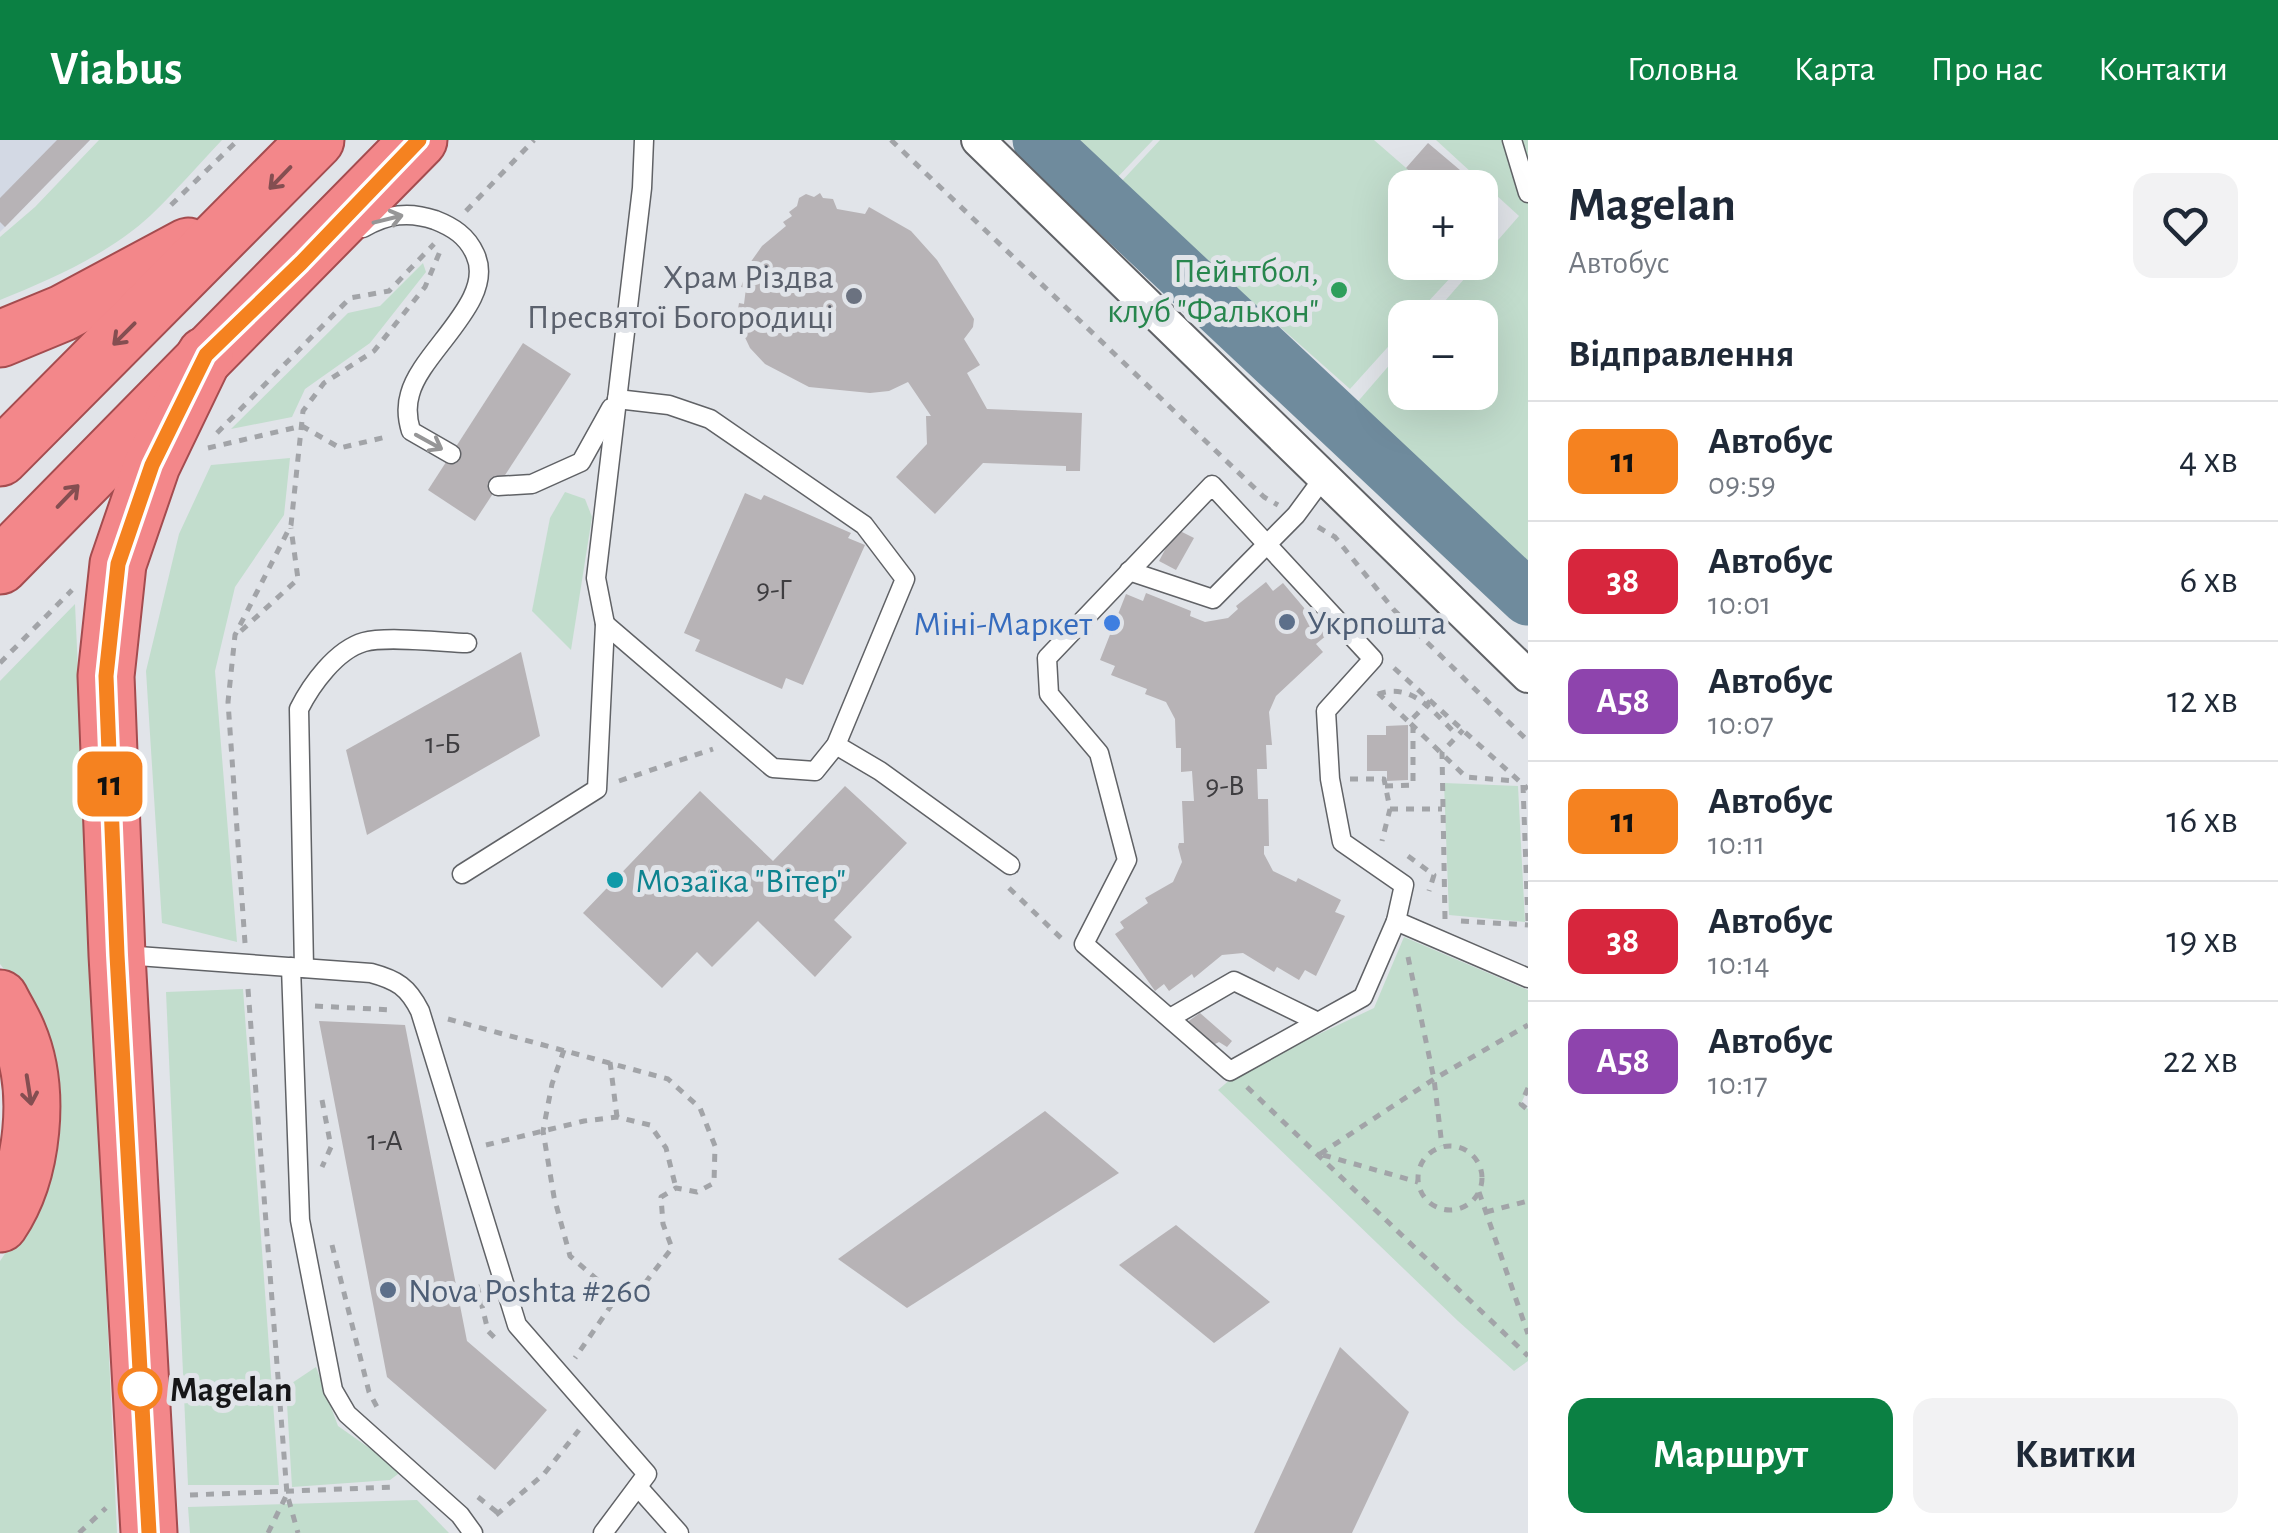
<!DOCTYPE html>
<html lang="uk">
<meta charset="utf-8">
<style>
body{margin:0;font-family:"Alegreya Sans",sans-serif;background:#f2f2f3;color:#1f2937;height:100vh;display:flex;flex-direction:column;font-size:38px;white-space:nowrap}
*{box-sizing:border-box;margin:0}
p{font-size:32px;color:#747a83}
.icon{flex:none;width:55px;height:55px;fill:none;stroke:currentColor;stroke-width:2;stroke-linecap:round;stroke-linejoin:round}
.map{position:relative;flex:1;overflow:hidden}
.details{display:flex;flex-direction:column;background:#fff;width:750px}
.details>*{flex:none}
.badge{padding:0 20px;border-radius:15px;font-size:35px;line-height:65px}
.buttons{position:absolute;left:1388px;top:30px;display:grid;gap:20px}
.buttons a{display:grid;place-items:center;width:110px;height:110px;border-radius:20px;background:#fff;box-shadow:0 10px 40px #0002;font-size:50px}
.map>.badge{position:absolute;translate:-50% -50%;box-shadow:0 0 0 5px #fff}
h2{padding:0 40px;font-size:38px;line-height:90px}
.round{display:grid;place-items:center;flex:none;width:105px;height:105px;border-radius:20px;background:#f2f2f3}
.overview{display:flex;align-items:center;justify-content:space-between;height:170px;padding:0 40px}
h1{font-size:48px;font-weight:600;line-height:75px}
.action{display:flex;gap:20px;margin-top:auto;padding:20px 40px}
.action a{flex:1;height:115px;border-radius:20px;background:#0b8043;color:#fff;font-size:40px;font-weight:600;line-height:115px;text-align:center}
.action a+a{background:#f2f2f3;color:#1f2937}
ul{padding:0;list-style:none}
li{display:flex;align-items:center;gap:30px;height:120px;padding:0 40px;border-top:2px solid #e0e1e3}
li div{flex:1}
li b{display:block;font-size:38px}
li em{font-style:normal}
li .badge{min-width:110px;font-weight:700;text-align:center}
header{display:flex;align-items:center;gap:60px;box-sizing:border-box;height:140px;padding:0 50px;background:#0b8043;color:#fff}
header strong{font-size:48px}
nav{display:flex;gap:55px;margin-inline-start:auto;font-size:35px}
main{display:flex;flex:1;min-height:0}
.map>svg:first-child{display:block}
.built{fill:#d3d9e4}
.green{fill:#c2ddcd}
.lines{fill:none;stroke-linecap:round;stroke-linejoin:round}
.river{stroke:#6f8b9d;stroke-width:55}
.building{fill:#b7b3b6}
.service-casing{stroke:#606266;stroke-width:21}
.minor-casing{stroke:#606266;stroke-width:36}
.trunk-casing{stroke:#a44c4f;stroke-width:59}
.path{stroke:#a2a4a8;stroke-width:5;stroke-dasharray:8 8;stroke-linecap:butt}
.service{stroke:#fff;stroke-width:18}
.minor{stroke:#fff;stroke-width:32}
.trunk{stroke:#f3878a;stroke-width:55}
.oneway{stroke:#844e51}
.oneway2{stroke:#969697}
.line-casing{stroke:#fff;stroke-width:22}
.line{stroke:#f58220;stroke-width:15}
.leisure-dot{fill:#2e9e5b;stroke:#e1e4e9;stroke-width:4}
.worship-dot{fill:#6b7280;stroke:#e1e4e9;stroke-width:4}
.service-dot{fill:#5c6f8a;stroke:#e1e4e9;stroke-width:4}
.shop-dot{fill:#3f7fe0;stroke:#e1e4e9;stroke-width:4}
.culture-dot{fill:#0f9aa8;stroke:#e1e4e9;stroke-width:4}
.stop-dot{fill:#fff;stroke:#f58220;stroke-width:5}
.labels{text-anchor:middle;stroke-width:10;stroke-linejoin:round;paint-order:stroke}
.number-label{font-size:30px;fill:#3e3d40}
.leisure-label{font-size:35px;fill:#27864d;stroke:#e1e4e9;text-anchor:end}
.worship-label{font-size:35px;fill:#5b616d;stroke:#e1e4e9;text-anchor:end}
.service-label{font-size:35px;fill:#4e5e75;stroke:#e1e4e9;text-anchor:start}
.shop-label{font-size:35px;fill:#366cbe;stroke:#e1e4e9;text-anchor:end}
.culture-label{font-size:35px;fill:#0d838f;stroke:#e1e4e9;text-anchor:start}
.stop-label{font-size:35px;font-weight:bold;fill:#161618;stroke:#e1e4e9;text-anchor:start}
</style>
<header>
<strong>Viabus</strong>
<nav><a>Головна</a><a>Карта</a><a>Про нас</a><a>Контакти</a></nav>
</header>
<main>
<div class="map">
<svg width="1528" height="1393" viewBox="0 0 1528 1393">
<rect width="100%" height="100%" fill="#e1e4e9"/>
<polygon class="built" points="0,0 90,0 0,92"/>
<g class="green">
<path d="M99,0H222C198,25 176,51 151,75C109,114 52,139 0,160V97L35,67Z"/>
<polygon points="1065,0 1153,0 1113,42"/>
<polygon points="1160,0 1374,0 1428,47 1405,48 1405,122 1464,123 1414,177 1405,178 1405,188 1350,249 1119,44"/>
<polygon points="1436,0 1528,0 1528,444 1348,273 1405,207 1405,252 1480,252 1480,178 1431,177 1519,76"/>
<polygon points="423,123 426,132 370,203 305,249 292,277 231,289 348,173 380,166"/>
<polygon points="290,318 284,375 235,447 215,531 237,802 162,783 146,531 179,394 211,325"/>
<polygon points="565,352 585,359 592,377 571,510 532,471 550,378"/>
<polygon points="75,464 117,1393 0,1393 0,1121 32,1074 15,843 0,824 0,541"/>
<polygon points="1444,643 1518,646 1525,782 1449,775"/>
<polygon points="1404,797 1528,850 1528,948 1521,964 1528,969 1528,1221 1514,1231 1458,1181 1218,950 1239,932 1374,868"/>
<polygon points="243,849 279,1345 188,1345 166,852"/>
<polygon points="316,1227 338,1286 402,1331 390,1340 292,1347 286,1247"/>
<polygon points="417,1360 449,1393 190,1393 188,1367"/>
</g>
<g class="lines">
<polyline class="river" points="1040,0 1528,458"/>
</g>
<g class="building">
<polygon points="57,0 90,0 5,87 0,82 0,58"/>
<polygon points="1428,3 1486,52 1480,60 1480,48 1428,48 1406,28"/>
<polygon points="820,53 823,58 833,59 837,69 865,74 869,67 911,91 937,120 974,179 973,187 964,199 980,225 967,233 987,269 1082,273 1080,331 1066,331 1066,326 983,323 935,374 896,337 927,304 926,276 931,276 908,242 889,251 870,253 809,247 765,224 750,208 740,187 738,169 739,163 744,164 746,148 741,147 750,123 762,106 786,86 783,82 792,76 789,72 797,66 799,58 806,54 814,57"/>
<polygon points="523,203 571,234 475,381 428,350"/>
<polygon points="745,353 761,360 764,355 851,393 848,398 865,405 803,545 786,538 782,549 695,511 700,500 684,493"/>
<polygon points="1176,389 1194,398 1176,430 1159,421"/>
<polygon points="1266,442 1273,451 1283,443 1327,495 1316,504 1323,512 1276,556 1269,572 1272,605 1266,605 1267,629 1257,629 1258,659 1268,659 1269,706 1264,706 1264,714 1273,731 1296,742 1298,738 1341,760 1335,772 1345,776 1316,836 1305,830 1299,840 1277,827 1274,832 1243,813 1222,815 1194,838 1192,834 1169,851 1164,844 1155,851 1115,794 1124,788 1120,782 1148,763 1145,758 1173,742 1182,722 1178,707 1179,703 1184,703 1182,661 1194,661 1192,631 1181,632 1181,608 1176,608 1175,579 1166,562 1145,554 1147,549 1111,535 1115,526 1100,520 1126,454 1143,461 1146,453 1191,471 1190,476 1205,482 1228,478 1238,469 1236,466"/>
<polygon points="521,512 540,596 367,695 346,610"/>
<polygon points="1408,585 1408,640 1387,641 1387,631 1367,631 1367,595 1386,595 1386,586"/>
<polygon points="845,646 907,703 834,780 852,797 815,837 758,781 712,827 697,812 662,848 583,773 700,651 773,721"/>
<polygon points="1200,873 1232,901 1227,907 1219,902 1209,907 1183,885"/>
<polygon points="319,881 405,885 467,1201 547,1270 495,1330 387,1237"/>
<polygon points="1045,971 1119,1033 907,1168 838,1119"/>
<polygon points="1176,1085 1270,1162 1214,1203 1119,1125"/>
<polygon points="1340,1207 1409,1272 1352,1393 1254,1393"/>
</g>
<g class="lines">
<defs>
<g id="service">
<polyline points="1512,0 1528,53"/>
<path d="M363,88C387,74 409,71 435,80C453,87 467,96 475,114C497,160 421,211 410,254C406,267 407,278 411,291L451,314"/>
<polygon points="1212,345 1373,519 1326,571 1330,639 1342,702 1404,745 1396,781 1363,857 1230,931 1084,804 1127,720 1099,613 1049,554 1047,518"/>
<polyline points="498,346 532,344 581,322 611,268"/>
<polyline points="1129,431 1213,459 1296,375 1324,337"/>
<polyline points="605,484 773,628 815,631 836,605 905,439 864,385 710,279 669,265 617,259"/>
<polyline points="836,605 880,631 1010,725"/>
<polyline points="462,734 597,649 605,484 596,438 642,48 644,0"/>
<polyline points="1396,781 1528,838"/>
<path d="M124,815L371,833C397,840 408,847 420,871L517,1185L647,1334L603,1393"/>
<polyline points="291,827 300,1080 333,1250 347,1274 460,1375 473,1393"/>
<path d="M304,828L299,569C311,545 336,510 364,502C386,496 441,502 467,503"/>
<polyline points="1170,878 1234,841 1316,881"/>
<polyline points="638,1347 679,1393"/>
</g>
<polyline id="minor" points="978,0 1528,536"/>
<g id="trunk">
<polyline points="0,199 63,173 188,106"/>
<polyline points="0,318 316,0"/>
<polyline points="0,426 419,0"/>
<path d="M0,858C6,870 13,881 18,893C42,949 34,1034 0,1084"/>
<polyline points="149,1393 117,815 106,536 118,424 152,325 205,215"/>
</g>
</defs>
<use href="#service" class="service-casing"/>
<use href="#minor" class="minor-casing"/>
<use href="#trunk" class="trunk-casing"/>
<g class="path">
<polyline points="891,0 1264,357 1278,365"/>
<polyline points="171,65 238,0"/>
<polyline points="466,71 534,0"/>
<polyline points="217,293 350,158 389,151 434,104"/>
<polyline points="208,308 302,286 340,308 390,296"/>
<polyline points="1318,387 1335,397 1394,470 1528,601"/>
<polyline points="241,491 298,439 291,388"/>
<polyline points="0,523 72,450"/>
<polyline points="1394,528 1528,649"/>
<polyline points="1378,553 1409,582"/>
<path d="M1378,554C1413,542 1433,572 1457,595"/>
<polyline points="1430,561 1409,582 1466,637 1516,641"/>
<polyline points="1350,639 1384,639 1390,669 1382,701"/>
<polyline points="619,641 713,609"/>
<polyline points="1523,645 1528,783"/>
<polyline points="1385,646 1413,645 1413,586"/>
<polyline points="1390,669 1442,669"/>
<polyline points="1408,716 1434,735 1429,751"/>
<polyline points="1009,748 1062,799"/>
<polyline points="1445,779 1442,612 1463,590"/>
<polyline points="1461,781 1528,785"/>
<polyline points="245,803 228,562 235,495 291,385 303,271 324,243 374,211 425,147 441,109"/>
<polyline points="1408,817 1434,939 1442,1006"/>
<polyline points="248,849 287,1354 298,1393"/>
<polyline points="315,866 393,870"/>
<polyline points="448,879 668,939 700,968 715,1006 714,1043 697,1052 676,1048 661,1057 663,1084 672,1108 645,1143 617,1157 575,1218"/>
<polyline points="564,910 552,944 543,991 554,1057 570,1116 617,1157"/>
<polyline points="610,922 617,977"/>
<polyline points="1247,947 1528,1216"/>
<polyline points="1528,948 1521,964 1528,970"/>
<polyline points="322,960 331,1007 322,1027"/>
<polyline points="486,1005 584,981 617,977 650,985 666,1008 676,1048"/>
<circle cx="1450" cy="1038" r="32"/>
<polyline points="1320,1014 1434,939 1528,885"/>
<polyline points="1323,1015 1418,1042"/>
<polyline points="1479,1052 1528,1194"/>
<polyline points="1486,1072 1528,1061"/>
<polyline points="332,1105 369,1252 377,1267"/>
<polyline points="477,1145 488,1191 496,1199"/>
<polyline points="190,1355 394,1347"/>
<polyline points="478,1357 498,1373"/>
<polyline points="496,1375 544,1334 579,1290"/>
<polyline points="79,1393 106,1368"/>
<polyline points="268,1393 286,1356"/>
</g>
<use href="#service" class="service"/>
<use href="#minor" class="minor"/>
<use href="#trunk" class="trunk"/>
</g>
<defs><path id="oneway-shaft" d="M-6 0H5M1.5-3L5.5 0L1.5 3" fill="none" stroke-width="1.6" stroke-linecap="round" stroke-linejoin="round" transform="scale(2.5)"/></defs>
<g class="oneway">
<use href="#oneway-shaft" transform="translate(280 38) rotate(134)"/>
<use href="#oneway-shaft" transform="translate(124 194) rotate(135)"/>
<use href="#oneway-shaft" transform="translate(68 356) rotate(-46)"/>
<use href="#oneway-shaft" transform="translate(29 950) rotate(81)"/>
</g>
<g class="oneway2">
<use href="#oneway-shaft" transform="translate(388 79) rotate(-14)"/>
<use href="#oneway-shaft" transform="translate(429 302) rotate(29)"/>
</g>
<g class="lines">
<defs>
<polyline id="line" points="149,1393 117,815 106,536 118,424 152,325 206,215 301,123 419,0"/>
</defs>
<use href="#line" class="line-casing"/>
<use href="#line" class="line"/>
</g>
<circle class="leisure-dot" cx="1339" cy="150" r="10"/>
<circle class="worship-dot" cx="854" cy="156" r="10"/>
<g class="service-dot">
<circle cx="1287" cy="482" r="10"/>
<circle cx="388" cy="1150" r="10"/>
</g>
<circle class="shop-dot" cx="1112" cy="483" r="10"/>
<circle class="culture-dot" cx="615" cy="740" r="10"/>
<circle class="stop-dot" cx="140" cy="1249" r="20"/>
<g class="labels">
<g class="number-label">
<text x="774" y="459">9-Г</text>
<text x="443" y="613">1-Б</text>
<text x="1225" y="655">9-В</text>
<text x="385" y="1010">1-А</text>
</g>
<g class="leisure-label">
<text x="1319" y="142">Пейнтбол,<tspan x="1319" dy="40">клуб "Фалькон"</tspan></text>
</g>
<g class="worship-label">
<text x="834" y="148">Храм Різдва<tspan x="834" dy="40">Пресвятої Богородиці</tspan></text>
</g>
<g class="service-label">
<text x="1307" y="494">Укрпошта</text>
<text x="408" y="1162">Nova Poshta #260</text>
</g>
<g class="shop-label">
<text x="1092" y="495">Міні-Маркет</text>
</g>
<g class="culture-label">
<text x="635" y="752">Мозаїка "Вітер"</text>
</g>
<g class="stop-label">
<text x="170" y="1261">Magelan</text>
</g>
</g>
</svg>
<div class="buttons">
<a>+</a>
<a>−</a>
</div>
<b class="badge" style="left:110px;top:644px;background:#f58220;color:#111">11</b>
</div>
<section class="details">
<div class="overview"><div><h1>Magelan</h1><p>Автобус</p></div><a class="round"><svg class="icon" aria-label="heart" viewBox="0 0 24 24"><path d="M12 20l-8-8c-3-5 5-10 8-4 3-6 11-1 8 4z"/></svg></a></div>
<h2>Відправлення</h2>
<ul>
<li><span class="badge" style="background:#f58220;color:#111">11</span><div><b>Автобус</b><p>09:59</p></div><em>4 хв</em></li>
<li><span class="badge" style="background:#d7263d;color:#fff">38</span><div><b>Автобус</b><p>10:01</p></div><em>6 хв</em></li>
<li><span class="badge" style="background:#8e44ad;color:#fff">А58</span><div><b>Автобус</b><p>10:07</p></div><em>12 хв</em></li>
<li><span class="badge" style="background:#f58220;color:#111">11</span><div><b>Автобус</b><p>10:11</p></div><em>16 хв</em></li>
<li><span class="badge" style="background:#d7263d;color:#fff">38</span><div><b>Автобус</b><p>10:14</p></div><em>19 хв</em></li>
<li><span class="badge" style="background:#8e44ad;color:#fff">А58</span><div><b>Автобус</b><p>10:17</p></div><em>22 хв</em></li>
</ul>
<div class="action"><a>Маршрут</a><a>Квитки</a></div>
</section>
</main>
